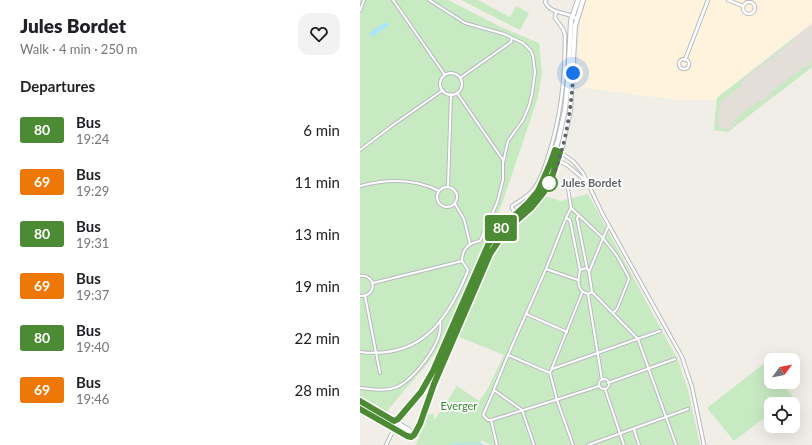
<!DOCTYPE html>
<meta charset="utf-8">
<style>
body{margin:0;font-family:Lato,sans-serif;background:#f2f2f2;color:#202124;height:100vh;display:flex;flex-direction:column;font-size:15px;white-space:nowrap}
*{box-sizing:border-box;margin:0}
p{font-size:13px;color:#757577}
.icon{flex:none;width:22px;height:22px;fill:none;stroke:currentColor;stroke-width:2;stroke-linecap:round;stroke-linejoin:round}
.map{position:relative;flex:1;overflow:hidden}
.panel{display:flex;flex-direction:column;background:#fff;width:360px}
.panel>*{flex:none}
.badge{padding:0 8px;border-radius:3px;font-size:14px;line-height:26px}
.needle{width:26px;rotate:58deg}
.fabs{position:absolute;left:404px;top:353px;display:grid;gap:8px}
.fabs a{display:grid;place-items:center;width:36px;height:36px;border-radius:8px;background:#fff;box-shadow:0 4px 16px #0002;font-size:20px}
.you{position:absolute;width:20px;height:20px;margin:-10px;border:3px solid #fff;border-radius:50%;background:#1a73e8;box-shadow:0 0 0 6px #1a73e833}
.map>.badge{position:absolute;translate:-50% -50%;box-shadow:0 0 0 2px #fff}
h2{padding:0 20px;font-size:15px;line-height:36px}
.round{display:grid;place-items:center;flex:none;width:42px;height:42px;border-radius:12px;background:#f2f2f2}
.summary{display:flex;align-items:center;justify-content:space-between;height:68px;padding:0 20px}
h1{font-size:19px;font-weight:800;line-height:30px}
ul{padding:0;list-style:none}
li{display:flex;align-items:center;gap:12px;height:52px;padding:0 20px}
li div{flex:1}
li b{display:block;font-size:15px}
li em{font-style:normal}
li .badge{min-width:44px;font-weight:700;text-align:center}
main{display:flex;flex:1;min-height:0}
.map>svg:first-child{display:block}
.commercial{fill:#fff3de}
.education{fill:#e3dfd8}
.green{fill:#c8eac3}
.water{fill:#a9e5ff}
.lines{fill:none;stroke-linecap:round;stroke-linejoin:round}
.stream{stroke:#a9e5ff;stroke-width:1}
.pedestrian-casing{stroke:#b7babe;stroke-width:4}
.minor-casing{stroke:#b7babe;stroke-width:4.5}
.secondary-casing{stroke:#b5bbbf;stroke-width:6}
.pedestrian{stroke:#fff;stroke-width:2}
.minor{stroke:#fff;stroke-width:2.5}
.secondary{stroke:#fff;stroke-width:4}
.line-casing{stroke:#fff;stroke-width:9}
.line{stroke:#4c8b33;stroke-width:6}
.walk{stroke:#5e6468;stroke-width:4;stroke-dasharray:0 7.2}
.stop-dot{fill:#fff;stroke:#4c8b33;stroke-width:2}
.labels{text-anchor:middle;stroke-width:3.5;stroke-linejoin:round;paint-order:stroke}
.stop-label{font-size:11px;font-weight:bold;fill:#5e6468;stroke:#fff;text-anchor:start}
.park-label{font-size:11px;fill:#378530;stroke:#fff}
</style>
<main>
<section class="panel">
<div class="summary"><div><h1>Jules Bordet</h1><p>Walk · 4 min · 250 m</p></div><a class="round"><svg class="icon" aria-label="heart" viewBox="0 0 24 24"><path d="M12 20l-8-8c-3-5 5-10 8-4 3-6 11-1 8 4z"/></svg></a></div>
<h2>Departures</h2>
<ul>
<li><span class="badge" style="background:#4c8b33;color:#fff">80</span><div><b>Bus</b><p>19:24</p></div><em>6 min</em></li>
<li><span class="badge" style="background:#ed7807;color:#fff">69</span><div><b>Bus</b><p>19:29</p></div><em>11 min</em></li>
<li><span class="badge" style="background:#4c8b33;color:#fff">80</span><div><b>Bus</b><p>19:31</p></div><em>13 min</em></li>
<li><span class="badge" style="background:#ed7807;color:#fff">69</span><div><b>Bus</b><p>19:37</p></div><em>19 min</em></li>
<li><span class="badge" style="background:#4c8b33;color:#fff">80</span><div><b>Bus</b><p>19:40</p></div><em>22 min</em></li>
<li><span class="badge" style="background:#ed7807;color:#fff">69</span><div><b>Bus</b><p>19:46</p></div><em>28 min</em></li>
</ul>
</section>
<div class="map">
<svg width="452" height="445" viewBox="0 0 452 445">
<rect width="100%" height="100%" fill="#f1eee7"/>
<polygon class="commercial" points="227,0 452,0 452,22 357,97 357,100 319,100 217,87 218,39 221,16"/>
<polygon class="education" points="452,24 452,67 368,132 354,130 357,98"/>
<g class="green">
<path d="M0,0H88L141,27L179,43L182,74L178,97L142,204L82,343C66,369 44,388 27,412L26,413L0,398Z"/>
<polygon points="101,0 118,0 150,17 156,6 169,13 160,30"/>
<polygon points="434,38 434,40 385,78 381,83 382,86 361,101 357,124 359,124 359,128 367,130 371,127 372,128 368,132 354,130 357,98"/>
<polygon points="452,61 452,67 413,97 410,93 444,67 445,68 451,64 450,62"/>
<polygon points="408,94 411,98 374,127 372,125 378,122 377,119 372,124 370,123 400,100 401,102 408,96"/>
<polygon points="228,194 318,360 328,390 340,445 131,445 121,440 121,443 124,445 56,445 67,414 73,414 75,419 97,386 119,401 127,390 144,355 99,337 131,258 140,243 152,229 172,213 186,196 200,201"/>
<polygon points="406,362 411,368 411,382 422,382 433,397 424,404 411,404 411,413 374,441 347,408"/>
</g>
<polygon class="water" points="26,22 29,25 12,37 9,33"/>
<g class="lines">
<polyline class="stream" points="90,444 117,443 124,445"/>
<defs>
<g id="pedestrian">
<polyline points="33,0 85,75"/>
<polyline points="0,11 4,0"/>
<circle cx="91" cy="84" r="11"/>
<polyline points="100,78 151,42 152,38"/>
<polyline points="97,93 143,160"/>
<polyline points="0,150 33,125 83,90"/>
<path d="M0,186C27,179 54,178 79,191"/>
<polyline points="88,186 91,94"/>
<circle cx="87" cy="197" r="10"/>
<polyline points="208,188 211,208 206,218 210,220 220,270"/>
<polyline points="95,204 104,219 110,244"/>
<path d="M211,208L243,238L229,272L232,292L228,294C216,291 218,280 220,270L227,268L229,272"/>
<polyline points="219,215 217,218 227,268"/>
<polyline points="206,218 186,269 218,280"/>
<polyline points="249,225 243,238 257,256 268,276 269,279 257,309 253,313"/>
<polyline points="186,269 166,314 207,332"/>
<path d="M0,276C17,274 17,297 0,296"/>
<polyline points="13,283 102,261"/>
<polyline points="232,292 278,339 316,445"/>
<polyline points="228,294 242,380"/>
<polyline points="5,296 20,373"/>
<polyline points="166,314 148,355 190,373"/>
<path d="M0,352C60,359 86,323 107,273L108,270L102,261C102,249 108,243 120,241L137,203L143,180V163L148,141L163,120L169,106L172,94L175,72L173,56L171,51L163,43L144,34L105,23L69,0"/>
<polyline points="192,369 300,331"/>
<circle cx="244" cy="384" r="5"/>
<polyline points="248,383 315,359"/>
<path d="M0,388C12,389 25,392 37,387C54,380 84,341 80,322"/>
<polyline points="134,389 148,355"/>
<polyline points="245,389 264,445"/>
<polyline points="131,420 137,445"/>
<polyline points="274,429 279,445"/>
<path d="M174,445L162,410L134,390L123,415L128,420H131C167,409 203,398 239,386"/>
<polyline points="213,445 197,400 190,373 222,293"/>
<polyline points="228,445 328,409"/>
</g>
<g id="minor">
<path d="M186,0L185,2C191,15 207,11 217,19"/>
<polyline points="368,0 383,6"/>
<circle cx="389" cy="8" r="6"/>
<circle cx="324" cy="64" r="5"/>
<polyline points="325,60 348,0"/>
<polyline points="195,150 200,152 213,161 223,173 242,213 322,357 332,387 344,445"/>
<polyline points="188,156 207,165 226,181"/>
<path d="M156,214L152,208V206C159,201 167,197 172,191C180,183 183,171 187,160C201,118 205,80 205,35L203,29L195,18L196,11"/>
<polyline points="26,445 34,429"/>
</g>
<g id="secondary">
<polyline points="0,401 49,430 51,434 47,436"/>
<polyline points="0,409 47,437 51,437 55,434 60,424 74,384 130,254 139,238 146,230 177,201 184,192 195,170 202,146 210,111 215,26 223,0"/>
<polyline points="34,421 38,419 61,392 73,371 128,245 142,227 174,196 181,185 190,164 198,141 205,110 208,80 211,21 218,0"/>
</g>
</defs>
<use href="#pedestrian" class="pedestrian-casing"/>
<use href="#minor" class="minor-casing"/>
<use href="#secondary" class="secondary-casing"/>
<use href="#pedestrian" class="pedestrian"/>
<use href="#minor" class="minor"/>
<use href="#secondary" class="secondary"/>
</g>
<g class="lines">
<defs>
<polyline id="line" points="0,401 34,421 38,419 61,392 73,371 128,245 142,227 168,203 178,191 190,164 195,150 200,152 192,177 184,192 171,208 146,230 130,254 74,384 60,424 54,435 51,437 47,436 0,409"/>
</defs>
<use href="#line" class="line-casing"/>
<use href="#line" class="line"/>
<path class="walk" d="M189,183C205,154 212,106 213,73"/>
</g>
<circle class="stop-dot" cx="189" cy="183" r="8"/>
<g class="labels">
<g class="stop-label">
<text x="201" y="187">Jules Bordet</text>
</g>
<g class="park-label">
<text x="99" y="410">Everger</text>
</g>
</g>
</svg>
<div class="fabs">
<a><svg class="needle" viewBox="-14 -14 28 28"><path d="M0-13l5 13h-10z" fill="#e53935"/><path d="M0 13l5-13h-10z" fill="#757577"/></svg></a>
<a><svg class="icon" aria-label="locate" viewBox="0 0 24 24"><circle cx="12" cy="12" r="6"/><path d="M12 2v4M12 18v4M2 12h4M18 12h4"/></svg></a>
</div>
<div class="you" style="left:213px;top:73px"></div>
<b class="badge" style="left:141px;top:228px;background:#4c8b33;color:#fff">80</b>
</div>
</main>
